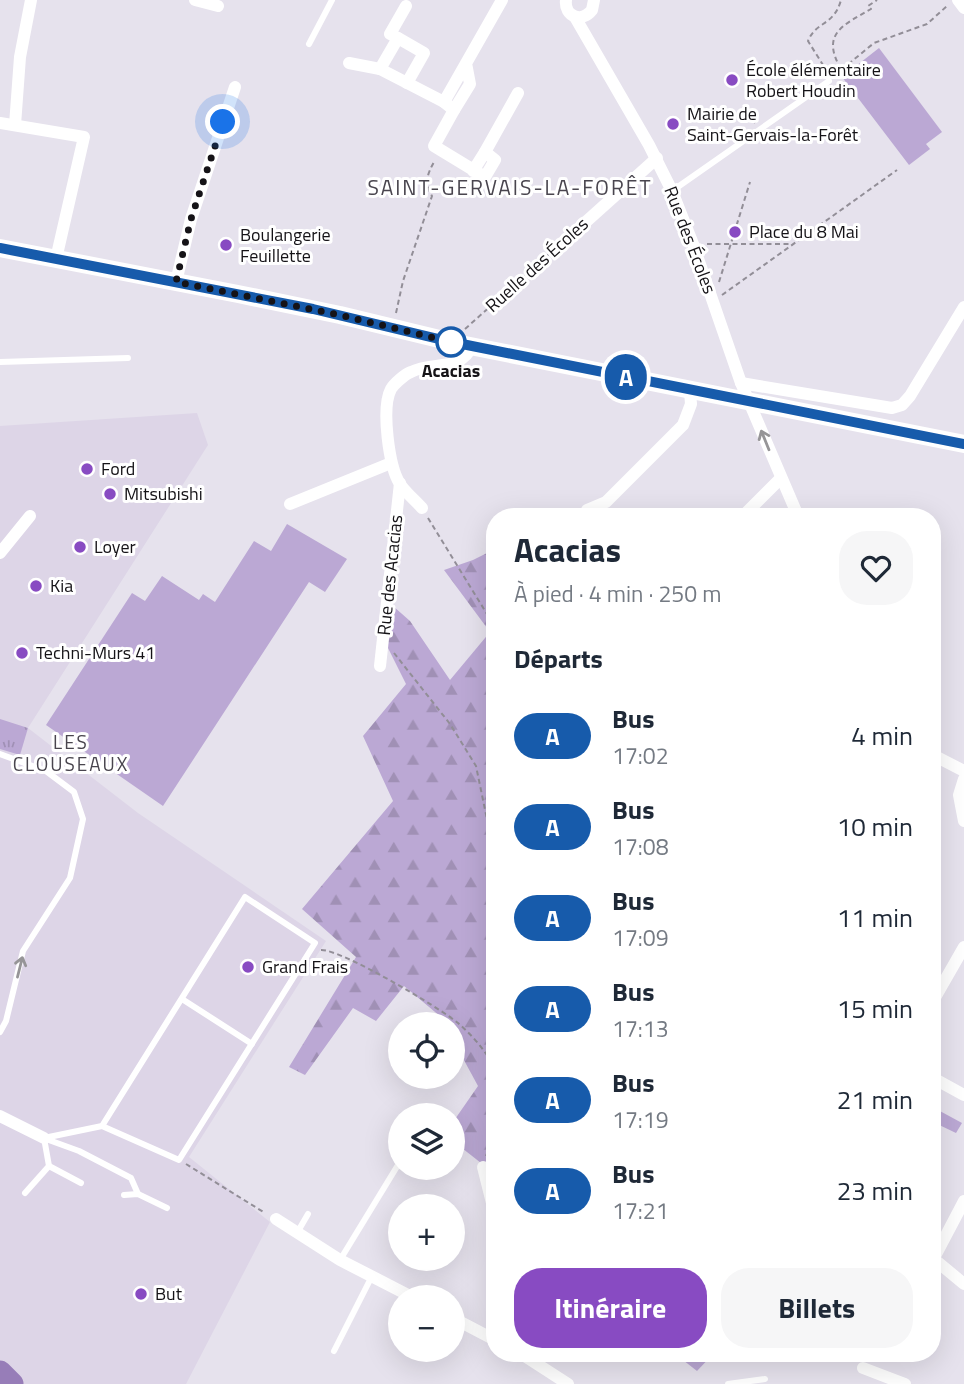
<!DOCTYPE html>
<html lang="fr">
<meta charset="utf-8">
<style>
body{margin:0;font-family:"Titillium Web",sans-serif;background:#f6f6f7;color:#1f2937;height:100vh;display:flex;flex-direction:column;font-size:26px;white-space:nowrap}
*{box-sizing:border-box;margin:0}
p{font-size:23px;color:#747a83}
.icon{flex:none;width:38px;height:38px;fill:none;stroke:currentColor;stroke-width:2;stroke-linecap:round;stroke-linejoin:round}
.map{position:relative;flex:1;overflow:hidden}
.panel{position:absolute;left:486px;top:508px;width:455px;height:854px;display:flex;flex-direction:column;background:#fff;border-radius:28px;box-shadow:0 7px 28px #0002}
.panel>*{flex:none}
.badge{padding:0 14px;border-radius:23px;font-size:24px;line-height:46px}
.controls{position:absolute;left:388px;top:1012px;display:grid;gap:14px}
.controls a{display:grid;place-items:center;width:77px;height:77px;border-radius:50%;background:#fff;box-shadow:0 7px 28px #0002;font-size:35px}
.you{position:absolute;width:35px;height:35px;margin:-18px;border:5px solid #fff;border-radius:50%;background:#1a73e8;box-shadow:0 0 0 10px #1a73e833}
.map>.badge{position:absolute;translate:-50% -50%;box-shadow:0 0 0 4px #fff}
h2{padding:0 28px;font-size:26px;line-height:63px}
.round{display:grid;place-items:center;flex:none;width:74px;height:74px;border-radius:28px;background:#f6f6f7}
.summary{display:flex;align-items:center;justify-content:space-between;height:119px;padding:0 28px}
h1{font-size:33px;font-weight:700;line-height:52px}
.primary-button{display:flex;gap:14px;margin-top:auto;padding:14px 28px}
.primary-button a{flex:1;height:80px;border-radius:28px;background:#884bc2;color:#fff;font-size:28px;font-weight:700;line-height:80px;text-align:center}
.primary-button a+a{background:#f6f6f7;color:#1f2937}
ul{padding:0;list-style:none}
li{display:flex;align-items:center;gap:21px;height:91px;padding:0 28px}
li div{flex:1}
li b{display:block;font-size:26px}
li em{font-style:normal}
li .badge{min-width:77px;font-weight:700;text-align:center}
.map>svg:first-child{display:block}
.built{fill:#ddd5e7}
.grass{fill:url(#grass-tufts)}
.forest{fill:url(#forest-firs)}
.garden{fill:#bba8d4}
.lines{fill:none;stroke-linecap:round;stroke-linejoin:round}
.path{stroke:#928e97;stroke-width:2;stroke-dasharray:5 3.5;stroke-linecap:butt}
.lane{stroke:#fff;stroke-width:6}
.street{stroke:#fff;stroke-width:12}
.secondary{stroke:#fff;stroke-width:18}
.highway{stroke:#977db8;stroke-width:23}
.oneway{stroke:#969597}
.line-casing{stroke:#fff;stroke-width:16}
.line{stroke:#175bab;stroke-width:10}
.walk{stroke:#151317;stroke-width:7;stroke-dasharray:0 12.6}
.poi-dot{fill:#884bc2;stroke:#fff;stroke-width:2.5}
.stop-dot{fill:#fff;stroke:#175bab;stroke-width:3.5}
.labels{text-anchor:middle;stroke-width:6;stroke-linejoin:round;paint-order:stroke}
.poi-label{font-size:18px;fill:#151317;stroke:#fff;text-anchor:start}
.street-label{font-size:18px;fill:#151317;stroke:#fff}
.stop-label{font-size:18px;font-weight:bold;fill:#151317;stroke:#fff}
.neighbourhood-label{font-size:19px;letter-spacing:2px;fill:#49454e;stroke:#fff}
.quarter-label{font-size:21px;letter-spacing:2px;fill:#49454e;stroke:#fff}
</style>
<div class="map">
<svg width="964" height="1384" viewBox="0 0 964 1384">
<defs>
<pattern id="grass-tufts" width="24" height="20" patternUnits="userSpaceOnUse" patternTransform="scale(1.75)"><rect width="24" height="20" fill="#bba8d4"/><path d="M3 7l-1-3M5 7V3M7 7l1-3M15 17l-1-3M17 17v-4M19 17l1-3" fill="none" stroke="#a090b5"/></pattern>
<pattern id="forest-firs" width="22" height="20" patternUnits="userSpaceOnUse" patternTransform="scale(1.75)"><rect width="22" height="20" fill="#bba8d4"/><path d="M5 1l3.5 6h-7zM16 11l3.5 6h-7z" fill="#a090b5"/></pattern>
</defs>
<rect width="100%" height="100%" fill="#e6e2ed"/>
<polygon class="built" points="197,413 208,445 28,728 138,813 326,941 189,1157 270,1222 186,1384 0,1384 0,426"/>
<polygon class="grass" points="0,719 28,728 20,755 0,749"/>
<g class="forest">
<polygon points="495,549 495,1174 453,1141 453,1122 478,1086 453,1040 453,1024 445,1024 441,1017 404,986 376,1021 353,1008 305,1075 289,1067 356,957 302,909 393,801 363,736 406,684 379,630 393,606 410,621 450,680 490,632 444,570 473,560"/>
<polygon points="674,1353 714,1353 697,1371"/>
</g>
<g class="garden">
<polygon points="879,48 942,132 926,144 930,149 909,165 842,77"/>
<polygon points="287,524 347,559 325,592 309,582 163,806 46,725 132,593 145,601 162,576 199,600 203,594 215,602 254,541 271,551"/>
<polygon points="938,1110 962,1123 956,1133 933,1122"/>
</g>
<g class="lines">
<g class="path">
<path d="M841,69C820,33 844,25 871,9L868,6L877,0"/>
<path d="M828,73L808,41C816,21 834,26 841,0"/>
<polyline points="835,75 874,43 927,24 947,6"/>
<polyline points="743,106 755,123"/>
<polyline points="707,244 792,244"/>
<polyline points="719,282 750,182"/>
<polyline points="722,295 897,170"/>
<path d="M396,313L403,281L432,196C424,181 427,175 435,160"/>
<polyline points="465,329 560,244"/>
<polyline points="428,518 495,627"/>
<polyline points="394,653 450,724 476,766 495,858"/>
<path d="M321,950C341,949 440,1008 458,1023C472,1035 487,1052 495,1069"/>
<polyline points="486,1156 495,1132"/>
<polyline points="186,1164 265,1213"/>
</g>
<g class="lane">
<polyline points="309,44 332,0"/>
<polyline points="672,191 829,81"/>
<polyline points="0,362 128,358"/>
<polyline points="0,754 46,771 74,792 83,819 70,878 23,951 6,1021 0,1032"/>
<polyline points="182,999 252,1044"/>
<polyline points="44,1138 102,1126 179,1160 315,943 245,897 102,1126"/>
<polyline points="46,1139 79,1151 131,1178 138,1194"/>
<polyline points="49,1166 81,1183"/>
<polyline points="25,1193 49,1166 44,1138"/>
<polyline points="124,1195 138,1194 167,1208"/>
<polyline points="297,1233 308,1214"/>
<polyline points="340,1260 401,1160"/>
<polyline points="334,1351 372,1276"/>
<polyline points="728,1384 765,1379"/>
</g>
<g class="street">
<polyline points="195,0 218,6"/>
<path d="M566,0C564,17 582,23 592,10L594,0"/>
<polyline points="958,0 964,8"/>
<polyline points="575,17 649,145 672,191 693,244 741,383 798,516"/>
<polyline points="398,38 390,34 406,6"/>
<polyline points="349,63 380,69 444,102"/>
<polyline points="466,63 470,84 454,110 444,102 502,0"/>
<polyline points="380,69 398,38 424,53 407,83"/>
<polyline points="454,110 434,146 485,177 495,160 485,152 473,171"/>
<polyline points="0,123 84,137 56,259"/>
<polyline points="15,125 20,57 31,0"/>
<polyline points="485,152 518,93"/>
<polyline points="569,237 657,158"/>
<polyline points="176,282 191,219 235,87"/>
<polyline points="741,383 892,408 902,405 910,396 964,307"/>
<polyline points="290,504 391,463"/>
<path d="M422,508C415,500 406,493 400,484C389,467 381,408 391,389C394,384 405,374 411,372C432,361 461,372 472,346"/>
<polyline points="587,510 606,502 683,425 691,404 690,391"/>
<polyline points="743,516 781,478"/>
<polyline points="0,553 30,516"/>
<polyline points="380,666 400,483"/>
<polyline points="933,755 964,771"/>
<polyline points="964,779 959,795 964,821"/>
<polyline points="933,1001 964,947"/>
<polyline points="933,1078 964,1095"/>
<polyline points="0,1116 44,1138"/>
<polyline points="483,1167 495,1215"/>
<polyline points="276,1219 340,1260 412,1297"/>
<polyline points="934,1259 964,1284"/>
<polyline points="933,1260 964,1201"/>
<polyline points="453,1318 495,1340"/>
<polyline points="520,1353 568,1384"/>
<polyline points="863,1368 905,1384"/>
</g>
<polyline class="secondary" points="0,248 238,294 340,315 460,344 964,444"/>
<polyline class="highway" points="0,1372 12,1384"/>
</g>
<defs><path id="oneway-shaft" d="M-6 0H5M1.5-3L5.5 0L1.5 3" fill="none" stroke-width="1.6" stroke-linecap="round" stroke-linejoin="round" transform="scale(1.75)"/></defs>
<g class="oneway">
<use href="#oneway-shaft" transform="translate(765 440) rotate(-112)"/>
<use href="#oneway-shaft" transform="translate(20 967) rotate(-76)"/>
</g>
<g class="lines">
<defs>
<polyline id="line" points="0,248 313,309 447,341 964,444"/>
</defs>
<use href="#line" class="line-casing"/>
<use href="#line" class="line"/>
<polyline class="walk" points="223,122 191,219 176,282 340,315 451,342"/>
</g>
<g class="poi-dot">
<circle cx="732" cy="80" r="7"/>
<circle cx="673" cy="124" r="7"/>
<circle cx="735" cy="232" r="7"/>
<circle cx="226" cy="245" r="7"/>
<circle cx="87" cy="469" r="7"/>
<circle cx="110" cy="494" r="7"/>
<circle cx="80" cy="547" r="7"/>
<circle cx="36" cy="586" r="7"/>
<circle cx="22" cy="653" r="7"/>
<circle cx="248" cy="967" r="7"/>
<circle cx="141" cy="1294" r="7"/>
</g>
<circle class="stop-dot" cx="451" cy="342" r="14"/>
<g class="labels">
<g class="poi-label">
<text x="746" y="76">École élémentaire<tspan x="746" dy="21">Robert Houdin</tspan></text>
<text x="687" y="120">Mairie de<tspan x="687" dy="21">Saint-Gervais-la-Forêt</tspan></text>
<text x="749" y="238">Place du 8 Mai</text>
<text x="240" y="241">Boulangerie<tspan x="240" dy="21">Feuillette</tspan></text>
<text x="101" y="475">Ford</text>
<text x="124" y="500">Mitsubishi</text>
<text x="94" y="553">Loyer</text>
<text x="50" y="592">Kia</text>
<text x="36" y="659">Techni-Murs 41</text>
<text x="262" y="973">Grand Frais</text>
<text x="155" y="1300">But</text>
</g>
<g class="street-label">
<text transform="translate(690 240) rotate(69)" y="6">Rue des Écoles</text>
<text transform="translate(537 265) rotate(-42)" y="6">Ruelle des Écoles</text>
<text transform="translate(390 575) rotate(-84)" y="6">Rue des Acacias</text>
</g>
<g class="stop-label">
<text x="451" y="377">Acacias</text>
</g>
<g class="neighbourhood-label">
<text x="71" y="749">LES<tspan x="71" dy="22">CLOUSEAUX</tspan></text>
</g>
<g class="quarter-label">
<text x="510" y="195">SAINT-GERVAIS-LA-FORÊT</text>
</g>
</g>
</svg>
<div class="controls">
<a><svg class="icon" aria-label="locate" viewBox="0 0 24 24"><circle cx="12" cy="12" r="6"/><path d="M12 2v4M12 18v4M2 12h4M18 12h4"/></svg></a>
<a><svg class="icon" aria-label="layers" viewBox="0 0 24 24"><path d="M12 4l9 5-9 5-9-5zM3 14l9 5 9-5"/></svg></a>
<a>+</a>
<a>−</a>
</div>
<div class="you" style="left:223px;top:122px"></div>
<b class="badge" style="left:626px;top:377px;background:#175bab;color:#fff">A</b>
<section class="panel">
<div class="summary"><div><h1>Acacias</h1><p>À pied · 4 min · 250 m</p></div><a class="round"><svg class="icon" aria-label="heart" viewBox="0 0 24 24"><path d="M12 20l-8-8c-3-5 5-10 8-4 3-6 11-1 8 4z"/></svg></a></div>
<h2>Départs</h2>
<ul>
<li><span class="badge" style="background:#175bab;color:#fff">A</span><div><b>Bus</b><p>17:02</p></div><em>4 min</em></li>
<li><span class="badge" style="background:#175bab;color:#fff">A</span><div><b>Bus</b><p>17:08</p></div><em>10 min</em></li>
<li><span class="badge" style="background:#175bab;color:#fff">A</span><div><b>Bus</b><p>17:09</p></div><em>11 min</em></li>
<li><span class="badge" style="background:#175bab;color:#fff">A</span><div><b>Bus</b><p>17:13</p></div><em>15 min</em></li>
<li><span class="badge" style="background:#175bab;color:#fff">A</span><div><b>Bus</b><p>17:19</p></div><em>21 min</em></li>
<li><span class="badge" style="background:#175bab;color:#fff">A</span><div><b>Bus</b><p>17:21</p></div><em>23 min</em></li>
</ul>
<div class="primary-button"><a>Itinéraire</a><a>Billets</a></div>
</section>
</div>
